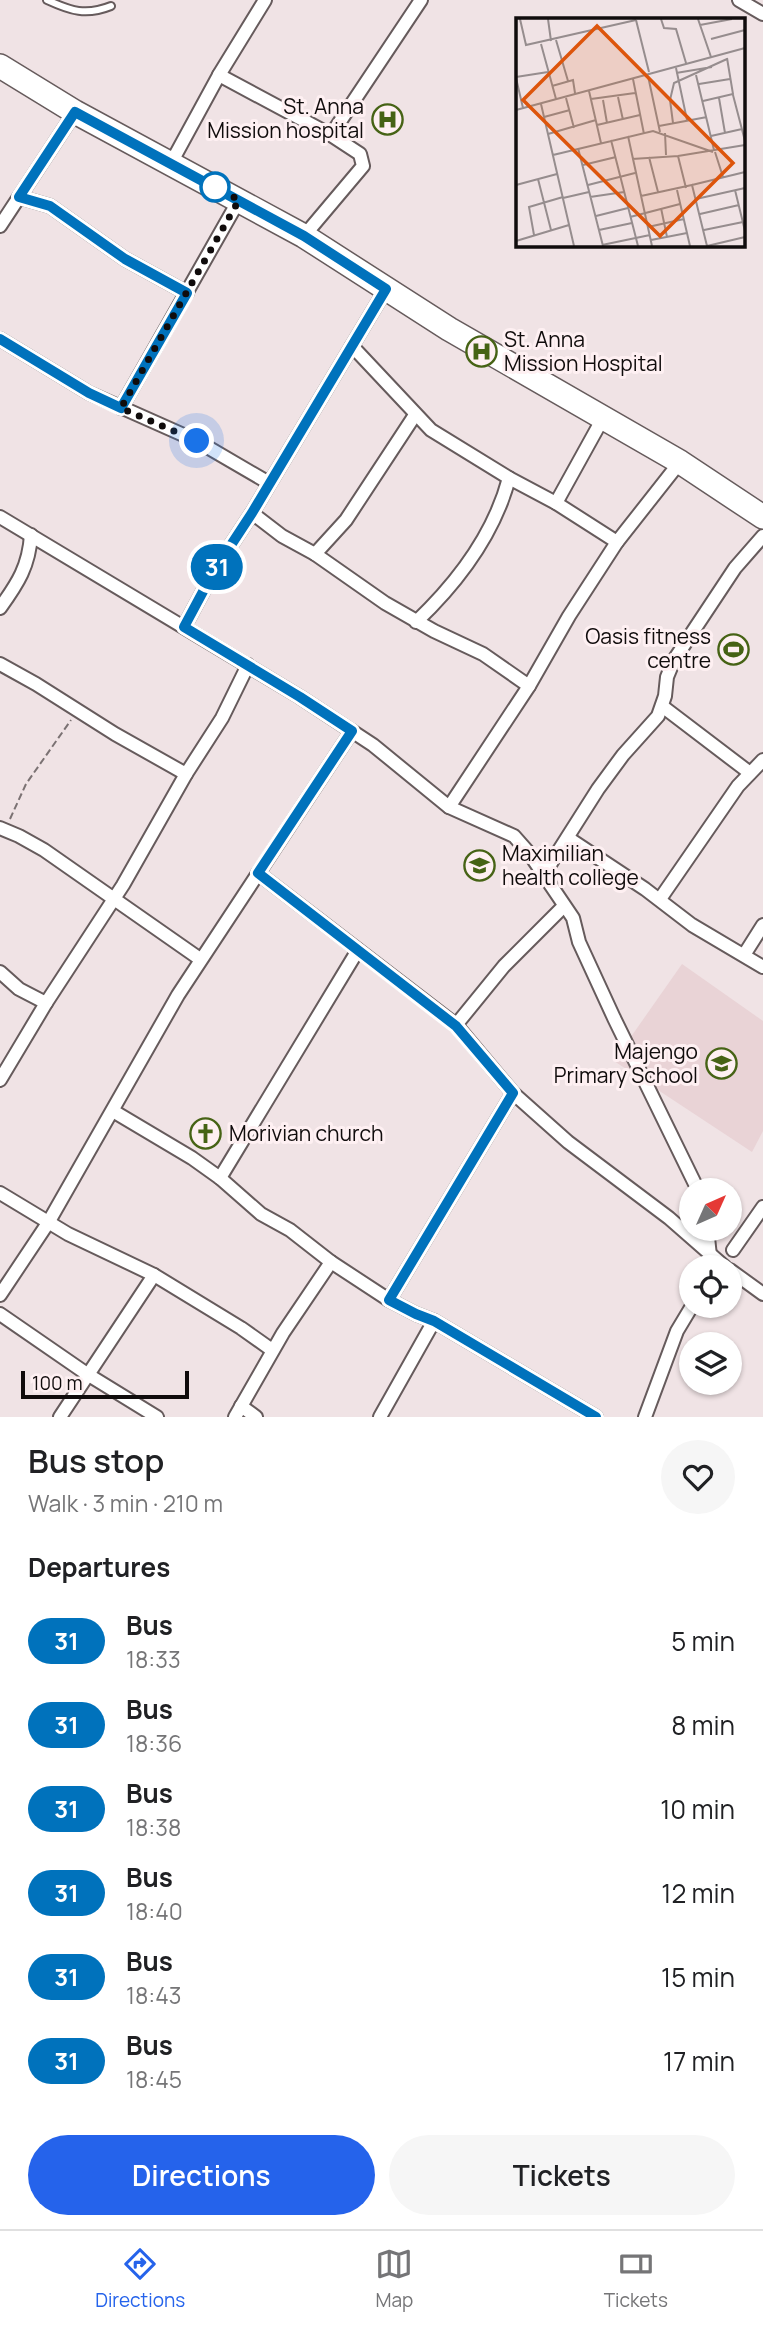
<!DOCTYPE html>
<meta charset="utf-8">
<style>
body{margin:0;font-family:Manrope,sans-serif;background:#f6f6f6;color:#202124;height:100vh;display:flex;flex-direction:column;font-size:26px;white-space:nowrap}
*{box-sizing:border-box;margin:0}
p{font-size:23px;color:#757577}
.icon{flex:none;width:38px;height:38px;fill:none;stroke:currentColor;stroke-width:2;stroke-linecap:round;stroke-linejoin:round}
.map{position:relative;height:1417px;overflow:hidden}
.side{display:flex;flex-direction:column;background:#fff;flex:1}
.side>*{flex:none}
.badge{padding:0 14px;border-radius:23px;font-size:24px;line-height:46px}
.needle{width:46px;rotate:45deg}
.tools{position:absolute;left:679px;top:1178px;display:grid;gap:14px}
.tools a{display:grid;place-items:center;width:63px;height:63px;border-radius:50%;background:#fff;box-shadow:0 2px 5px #0004;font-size:35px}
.scale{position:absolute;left:21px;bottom:18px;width:168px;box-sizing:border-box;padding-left:7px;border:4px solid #100c0c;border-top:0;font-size:19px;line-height:24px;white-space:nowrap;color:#100c0c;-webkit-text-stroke:5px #fef0f2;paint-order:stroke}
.you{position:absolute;width:35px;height:35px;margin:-18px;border:5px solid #fff;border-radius:50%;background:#1a73e8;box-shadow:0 0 0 10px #1a73e833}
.map>.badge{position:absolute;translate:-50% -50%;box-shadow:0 0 0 4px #fff}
h2{padding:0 28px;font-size:26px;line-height:63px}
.round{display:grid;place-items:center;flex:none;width:74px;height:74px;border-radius:37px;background:#f6f6f6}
.overview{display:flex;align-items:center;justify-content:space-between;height:119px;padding:0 28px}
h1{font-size:33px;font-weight:600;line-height:52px}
.action{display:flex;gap:14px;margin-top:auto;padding:14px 28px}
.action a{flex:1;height:80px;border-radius:42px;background:#2563eb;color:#fff;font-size:28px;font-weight:600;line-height:80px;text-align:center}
.action a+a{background:#f6f6f6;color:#202124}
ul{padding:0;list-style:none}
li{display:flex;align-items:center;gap:21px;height:84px;padding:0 28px}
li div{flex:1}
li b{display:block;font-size:26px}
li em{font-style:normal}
li .badge{min-width:77px;font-weight:700;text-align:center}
.tabs{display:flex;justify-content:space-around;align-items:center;height:98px;border-top:2px solid #e0e0e0;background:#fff;font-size:19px;color:#757577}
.tabs a{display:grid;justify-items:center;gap:4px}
.tabs .on{color:#2563eb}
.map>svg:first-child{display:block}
.built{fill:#e9d3d6}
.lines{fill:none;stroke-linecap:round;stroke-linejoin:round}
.lane-casing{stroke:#665b5c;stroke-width:10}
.street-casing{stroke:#665b5c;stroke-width:16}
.highway-casing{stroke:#665b5c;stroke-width:26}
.path{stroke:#7b7273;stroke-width:2;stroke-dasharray:7 3.5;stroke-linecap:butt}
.lane{stroke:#fff;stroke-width:6}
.street{stroke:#fff;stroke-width:12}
.highway{stroke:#fff;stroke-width:23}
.line-casing{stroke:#fff;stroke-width:16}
.line{stroke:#0072bc;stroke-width:10}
.walk{stroke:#100c0c;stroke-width:7;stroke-dasharray:0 12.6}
.stop-dot{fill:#fff;stroke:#0072bc;stroke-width:3.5}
.labels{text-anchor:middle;stroke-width:6;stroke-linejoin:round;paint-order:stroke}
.poi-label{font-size:21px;fill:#100c0c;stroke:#fef0f2;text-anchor:end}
.inset-road{fill:none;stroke:#968d8e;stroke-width:2}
.view{fill:#dd550c;fill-opacity:0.15;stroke:#dd550c;stroke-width:3.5}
.inset-edge{fill:none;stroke:#100c0c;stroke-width:3.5}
</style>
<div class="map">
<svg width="763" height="1417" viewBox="0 0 763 1417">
<rect width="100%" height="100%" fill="#f0e3e5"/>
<polygon class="built" points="682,964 763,1021 763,1131 752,1152 614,1061"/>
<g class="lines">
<defs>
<path id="lane" d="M47,0C71,11 86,16 111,6"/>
<g id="street">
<polyline points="739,0 763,14"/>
<polyline points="219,75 331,135 360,154 363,166 304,236"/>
<polyline points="331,135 421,0"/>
<polyline points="170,165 219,75 265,0"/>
<polyline points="19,197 50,206 125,259 187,293"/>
<polyline points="0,226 75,112"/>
<polyline points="0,339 89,393 197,441 269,483"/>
<polyline points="352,346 431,430 509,478 556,503 617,542"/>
<polyline points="121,408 239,200"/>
<polyline points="556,503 603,418"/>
<polyline points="252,513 282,536 315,554 385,603 434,631 483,654 529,686"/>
<polyline points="0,517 300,697 373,745 449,807 514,836 529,853 573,918 579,942 614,1018 698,1190"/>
<polyline points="315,554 346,520 415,415"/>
<path d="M0,608C18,583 29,566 31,535"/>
<path d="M416,622C458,582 494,535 509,478"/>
<polyline points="184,627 214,571 252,513 386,289"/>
<polyline points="0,664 36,684 115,734 186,774"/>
<polyline points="662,706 750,773"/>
<polyline points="449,807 529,686 569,616 617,542 680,462"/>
<polyline points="0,828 19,836 44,850 200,959"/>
<polyline points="568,838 645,889 692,925 763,967"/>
<polyline points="258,873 456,1025 513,1093 389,1300"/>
<polyline points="544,874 598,789 623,755 658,716 665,696 667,677 674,660 735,568 763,536"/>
<polyline points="660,899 738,786 763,760"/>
<polyline points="744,955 763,925"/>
<polyline points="0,972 19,989 46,1003"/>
<polyline points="456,1025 504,966 564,906"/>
<polyline points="0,1080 46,1003 123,885 186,774 222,718 248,665"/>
<polyline points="513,1093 568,1142 669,1218 725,1267"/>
<polyline points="113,1111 192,1158 220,1178 261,1214 290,1230 331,1262 389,1300 416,1314 434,1321 380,1417"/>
<polyline points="220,1178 358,950"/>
<polyline points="0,1193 68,1234 154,1275 241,1328 272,1350"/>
<polyline points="707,1228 710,1256"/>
<polyline points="733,1250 763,1207"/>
<polyline points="730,1270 763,1294"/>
<polyline points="0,1295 48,1223 178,995 352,731"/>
<polyline points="0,1314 87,1374 157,1417"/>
<polyline points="434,1321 596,1417"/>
<polyline points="241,1406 256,1417"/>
<polyline points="60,1417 154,1275"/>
<polyline points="235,1417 283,1333 331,1262"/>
<polyline points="645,1417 677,1331 692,1306"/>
</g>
<polyline id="highway" points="0,66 75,112 304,236 449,329 680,462 763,517"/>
</defs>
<use href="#lane" class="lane-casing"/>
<use href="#street" class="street-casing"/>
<use href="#highway" class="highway-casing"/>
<polyline class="path" points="10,819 26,784 71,720"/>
<use href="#lane" class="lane"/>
<use href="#street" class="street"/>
<use href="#highway" class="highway"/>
</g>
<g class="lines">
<defs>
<polyline id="line" points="0,339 89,393 121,408 187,293 125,259 50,206 19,197 75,112 304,236 386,289 252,513 214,571 184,627 300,697 352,731 258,873 456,1026 513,1093 389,1300 416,1314 434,1321 596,1417"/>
</defs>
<use href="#line" class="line-casing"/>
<use href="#line" class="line"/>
<polyline class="walk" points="197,441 121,408 239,200 215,187"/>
</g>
<defs>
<symbol id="hospital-ring" viewBox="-11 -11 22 22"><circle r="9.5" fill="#fef0f2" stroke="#466315" stroke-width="1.5"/><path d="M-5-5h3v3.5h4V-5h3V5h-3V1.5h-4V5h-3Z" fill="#466315"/></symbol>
<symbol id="stadium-ring" viewBox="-11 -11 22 22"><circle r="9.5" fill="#fef0f2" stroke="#466315" stroke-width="1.5"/><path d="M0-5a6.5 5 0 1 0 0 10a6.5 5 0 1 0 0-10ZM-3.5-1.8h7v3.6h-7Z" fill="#466315"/></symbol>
<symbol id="school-ring" viewBox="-11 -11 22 22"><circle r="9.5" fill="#fef0f2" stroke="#466315" stroke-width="1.5"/><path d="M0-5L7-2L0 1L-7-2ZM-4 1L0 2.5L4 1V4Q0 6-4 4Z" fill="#466315"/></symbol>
<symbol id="church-ring" viewBox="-11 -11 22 22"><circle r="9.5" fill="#fef0f2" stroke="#466315" stroke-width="1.5"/><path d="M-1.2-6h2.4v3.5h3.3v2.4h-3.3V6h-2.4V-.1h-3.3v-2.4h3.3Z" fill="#466315"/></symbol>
</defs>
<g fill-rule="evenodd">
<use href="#hospital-ring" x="370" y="102" width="35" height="35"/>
<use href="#hospital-ring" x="464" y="334" width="35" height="35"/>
<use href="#stadium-ring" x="716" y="632" width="35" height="35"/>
<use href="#school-ring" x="462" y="848" width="35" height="35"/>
<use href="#school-ring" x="704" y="1046" width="35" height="35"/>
<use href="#church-ring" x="188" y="1116" width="35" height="35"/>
</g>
<circle class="stop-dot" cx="215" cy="187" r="14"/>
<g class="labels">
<g class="poi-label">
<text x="364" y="114">St. Anna<tspan x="364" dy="24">Mission hospital</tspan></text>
<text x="504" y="347" text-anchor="start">St. Anna<tspan x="504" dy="24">Mission Hospital</tspan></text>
<text x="711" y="644">Oasis fitness<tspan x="711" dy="24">centre</tspan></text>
<text x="502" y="861" text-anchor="start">Maximilian<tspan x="502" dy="24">health college</tspan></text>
<text x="698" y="1059">Majengo<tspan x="698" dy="24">Primary School</tspan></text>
<text x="229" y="1141" text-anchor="start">Morivian church</text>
</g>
</g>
<g transform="translate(516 18)">
<rect width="229" height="229" fill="#f0e3e5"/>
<path class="inset-road" d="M4,1L10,27L120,2M32,1L35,23M145,1L148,10L160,11L170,45M182,1L195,39M120,2L133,54M184,7L216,1M195,21L229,12M40,22L52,63M25,26L40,81M160,50L171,102M160,55L196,49M180,57L198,132M132,58L144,114M0,59L32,54M0,60L7,90M117,61L128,116M183,66L214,61M36,68L57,62L59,75M73,73L85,125M217,77L229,123M102,79L107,102M50,80L58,110M203,80L209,115M75,81L119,75M87,82L91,105M187,83L217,76L211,40M25,86L58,228M0,92L229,30M28,99L54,92M157,105L154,82L158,65L211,41M81,107L124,97M143,108L191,99M149,115L150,137M32,116L80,102M112,118L136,228M195,118L226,111M95,122L122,228M62,130L87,228M199,134L207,159M37,137L137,113L197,134M162,138L229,127M133,139L142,174M116,141L162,138L170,170M67,147L100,139M22,161L35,212M0,167L41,156M72,167L119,155M176,167L229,154M161,172L174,228M219,172L229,213M125,178L176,167L191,228M74,179L108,174M47,180L73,174M180,181L229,170M145,190L151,219M184,196L223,187M80,198L112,190M114,199L164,186M132,209L168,201M83,212L116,205M188,212L227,204M18,217L13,189L47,179M135,222L171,215M0,223L53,207M86,227L134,217M191,228L229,219"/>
<path class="view" d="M81,8L217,145L144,218L7,82Z"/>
<rect width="229" height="229" class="inset-edge"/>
</g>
</svg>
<div class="tools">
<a><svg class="needle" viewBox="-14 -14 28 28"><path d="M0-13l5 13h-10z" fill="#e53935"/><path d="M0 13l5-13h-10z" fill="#757577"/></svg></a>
<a><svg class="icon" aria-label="locate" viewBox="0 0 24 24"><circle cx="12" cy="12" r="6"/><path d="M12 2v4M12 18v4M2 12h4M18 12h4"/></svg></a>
<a><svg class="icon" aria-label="layers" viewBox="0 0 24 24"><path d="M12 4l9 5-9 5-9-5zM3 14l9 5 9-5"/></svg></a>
</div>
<div class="scale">100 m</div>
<div class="you" style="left:197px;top:441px"></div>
<b class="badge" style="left:217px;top:567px;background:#0072bc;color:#fff">31</b>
</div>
<section class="side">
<div class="overview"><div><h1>Bus stop</h1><p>Walk · 3 min · 210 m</p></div><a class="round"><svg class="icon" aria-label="heart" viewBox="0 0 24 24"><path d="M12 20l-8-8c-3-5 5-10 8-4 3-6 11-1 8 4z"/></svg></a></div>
<h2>Departures</h2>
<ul>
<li><span class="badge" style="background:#0072bc;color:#fff">31</span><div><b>Bus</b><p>18:33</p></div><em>5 min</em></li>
<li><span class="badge" style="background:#0072bc;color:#fff">31</span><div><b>Bus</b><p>18:36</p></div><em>8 min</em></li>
<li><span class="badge" style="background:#0072bc;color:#fff">31</span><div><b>Bus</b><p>18:38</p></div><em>10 min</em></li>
<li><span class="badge" style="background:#0072bc;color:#fff">31</span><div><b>Bus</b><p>18:40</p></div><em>12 min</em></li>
<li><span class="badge" style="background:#0072bc;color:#fff">31</span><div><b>Bus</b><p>18:43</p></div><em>15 min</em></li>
<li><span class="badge" style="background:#0072bc;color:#fff">31</span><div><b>Bus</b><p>18:45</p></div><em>17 min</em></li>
</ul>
<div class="action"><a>Directions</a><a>Tickets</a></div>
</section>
<nav class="tabs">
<a class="on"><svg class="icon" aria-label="directions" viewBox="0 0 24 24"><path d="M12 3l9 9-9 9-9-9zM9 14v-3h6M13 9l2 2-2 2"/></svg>Directions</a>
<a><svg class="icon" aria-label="map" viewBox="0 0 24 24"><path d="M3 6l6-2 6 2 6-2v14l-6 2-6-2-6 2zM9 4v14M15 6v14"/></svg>Map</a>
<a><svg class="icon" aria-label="tickets" viewBox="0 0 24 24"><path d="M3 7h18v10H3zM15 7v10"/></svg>Tickets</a>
</nav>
